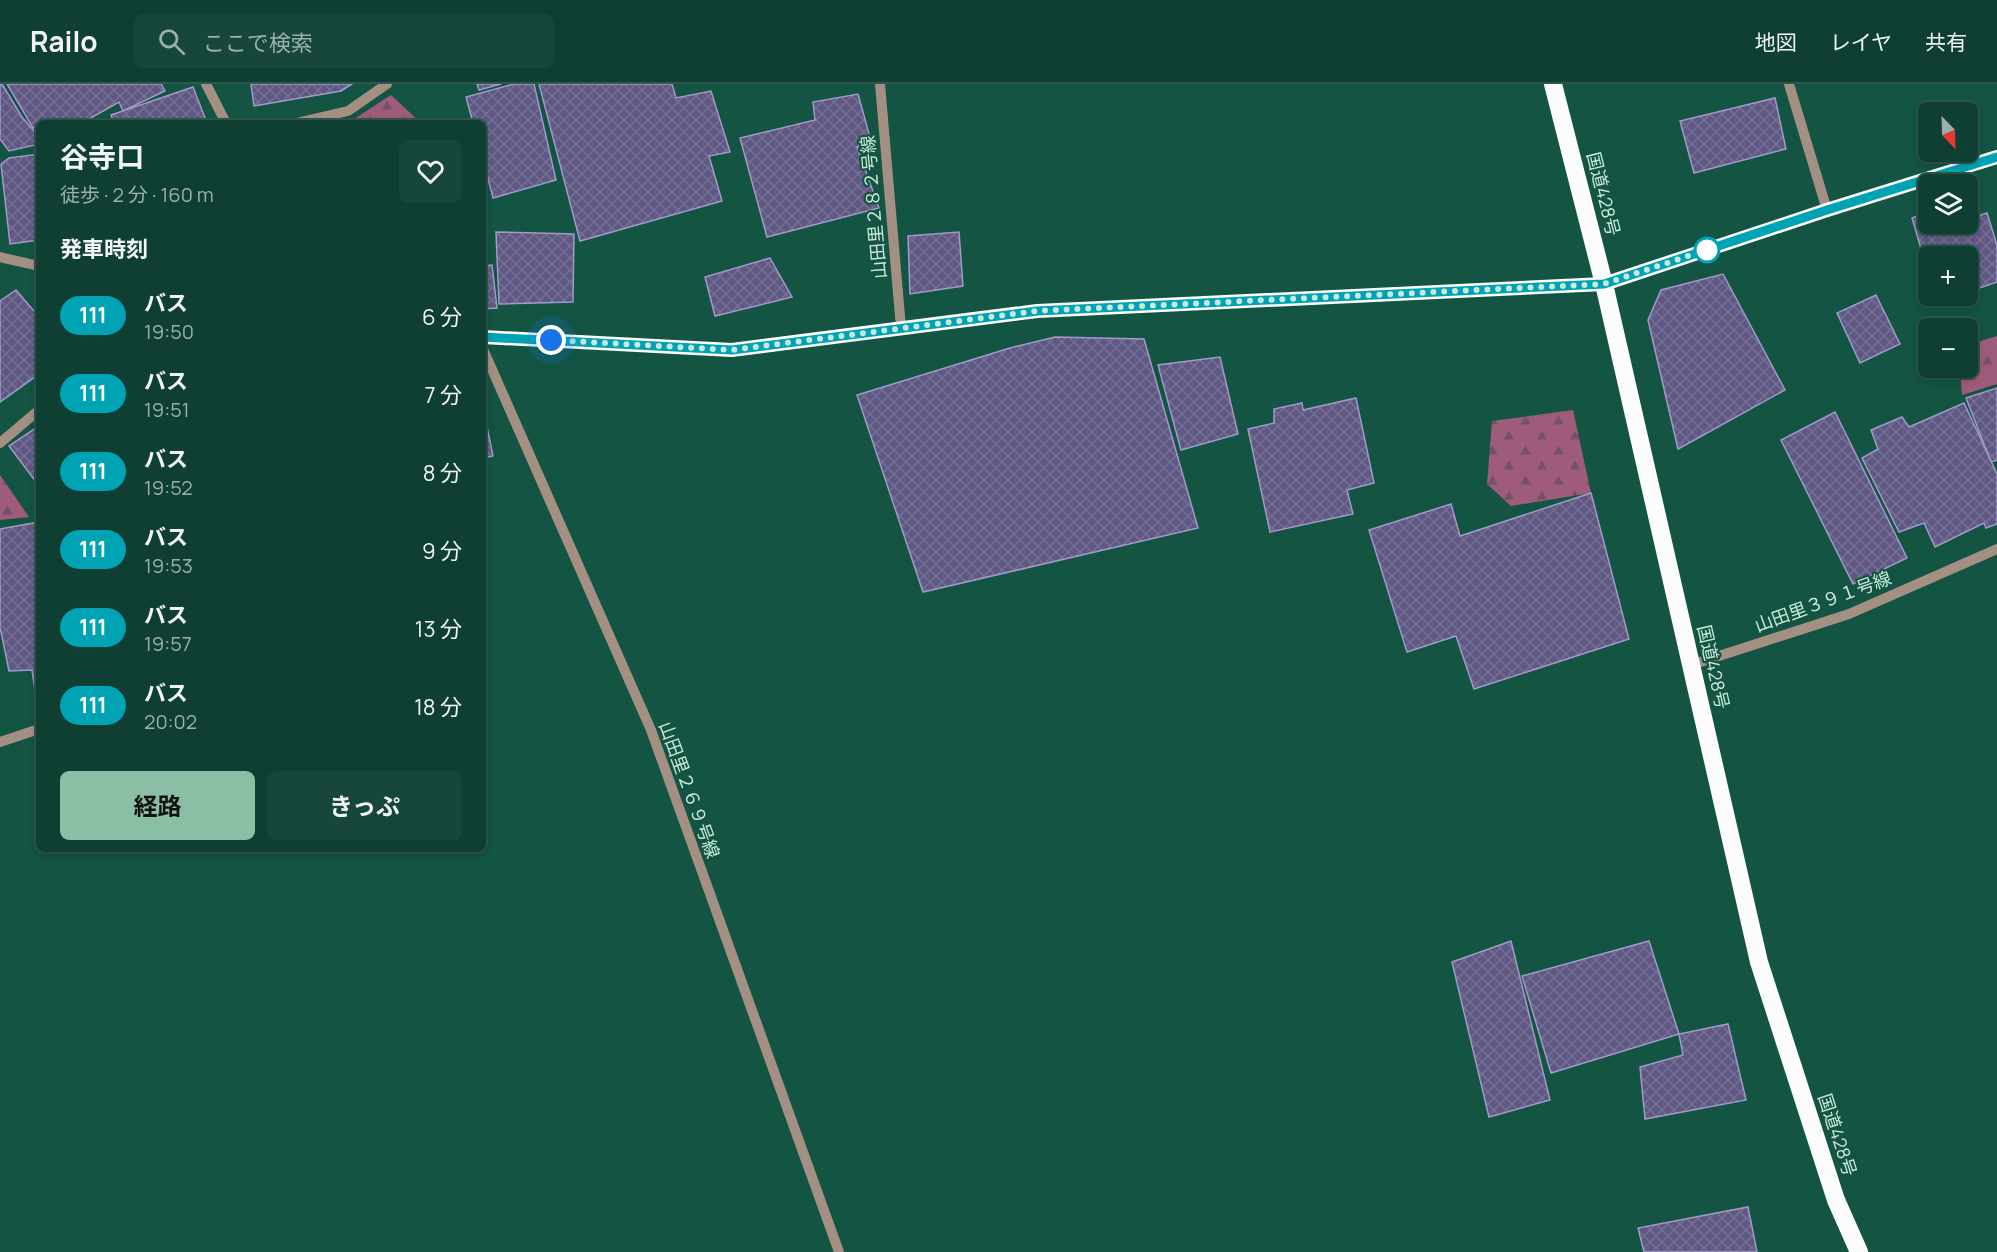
<!DOCTYPE html>
<html lang="ja">
<meta charset="utf-8">
<style>
body{margin:0;font-family:Manrope,"Noto Sans JP",sans-serif;background:#17463a;color:#f1f3f6;height:100vh;display:flex;flex-direction:column;font-size:22px;white-space:nowrap}
*{box-sizing:border-box;margin:0}
p{font-size:20px;color:#9bafac}
.icon{flex:none;width:33px;height:33px;fill:none;stroke:currentColor;stroke-width:2;stroke-linecap:round;stroke-linejoin:round}
.map{position:relative;flex:1;overflow:hidden}
.panel{position:absolute;left:36px;top:36px;width:450px;height:732px;display:flex;flex-direction:column;background:#0e3f32;border-radius:9px;box-shadow:0 3px 9px #0003,0 0 0 2px #2e584d}
.panel>*{flex:none}
.badge{padding:0 12px;border-radius:20px;font-size:21px;line-height:39px}
.needle{width:39px;rotate:157deg}
.controls{position:absolute;left:1918px;top:18px;display:grid;gap:12px}
.controls a{display:grid;place-items:center;width:60px;height:60px;border-radius:9px;background:#0e3f32;box-shadow:0 3px 9px #0003,0 0 0 2px #2e584d;font-size:30px}
.you{position:absolute;width:30px;height:30px;margin:-15px;border:4px solid #fff;border-radius:50%;background:#1a73e8;box-shadow:0 0 0 9px #1a73e833}
.map>.badge{position:absolute;translate:-50% -50%;box-shadow:0 0 0 3px #fff}
h2{padding:0 24px;font-size:22px;line-height:54px}
.round{display:grid;place-items:center;flex:none;width:63px;height:63px;border-radius:9px;background:#17463a}
.headline{display:flex;align-items:center;justify-content:space-between;height:102px;padding:0 24px}
h1{font-size:28px;font-weight:700;line-height:45px}
.button{display:flex;gap:12px;margin-top:auto;padding:12px 24px}
.button a{flex:1;height:69px;border-radius:9px;background:#8abfa5;color:#111;font-size:24px;font-weight:700;line-height:69px;text-align:center}
.button a+a{background:#17463a;color:#f1f3f6}
ul{padding:0;list-style:none}
li{display:flex;align-items:center;gap:18px;height:78px;padding:0 24px}
li div{flex:1}
li b{display:block;font-size:22px}
li em{font-style:normal}
li .badge{min-width:66px;font-weight:700;text-align:center}
header{display:flex;align-items:center;gap:36px;box-sizing:border-box;height:84px;padding:0 30px;background:#0e3f32;border-bottom:2px solid #2e584d}
header strong{font-size:28px}
nav{display:flex;gap:33px;margin-inline-start:auto;font-size:21px}
.search{width:420px;height:54px;background:#17463a;display:flex;align-items:center;gap:15px;box-sizing:border-box;padding:0 21px;border-radius:9px;color:#9bafac;font-size:22px}
.map>svg:first-child{display:block}
.forest{fill:url(#forest-firs)}
.building{fill:url(#building-cross-hatch);stroke:#a19aca;stroke-width:1.5}
.lines{fill:none;stroke-linecap:round;stroke-linejoin:round}
.minor{stroke:#a48f83;stroke-width:10}
.highway{stroke:#fcfcfc;stroke-width:18}
.line-casing{stroke:#fff;stroke-width:14}
.line{stroke:#00a3b4;stroke-width:9}
.walk{stroke:#cae8dc;stroke-width:6;stroke-dasharray:0 10.8}
.stop-dot{fill:#fff;stroke:#00a3b4;stroke-width:3}
.labels{text-anchor:middle;stroke-width:4.5;stroke-linejoin:round;paint-order:stroke}
.street-label{font-size:18px;fill:#cae8dc;stroke:#135442}
</style>
<header>
<strong>Railo</strong>
<div class="search"><svg class="icon" aria-label="search" viewBox="0 0 24 24"><circle cx="10" cy="10" r="6"/><path d="M15 15l6 6"/></svg>ここで検索</div>
<nav><a>地図</a><a>レイヤ</a><a>共有</a></nav>
</header>
<div class="map">
<svg width="1997" height="1168" viewBox="0 0 1997 1168">
<defs>
<pattern id="forest-firs" width="22" height="20" patternUnits="userSpaceOnUse" patternTransform="scale(1.5)"><rect width="22" height="20" fill="#9f5b7b"/><path d="M5 1l3.5 6h-7zM16 11l3.5 6h-7z" fill="#735261"/></pattern>
<pattern id="building-cross-hatch" width="8" height="8" patternUnits="userSpaceOnUse" patternTransform="scale(1.5)"><rect width="8" height="8" fill="#5f5883"/><path d="M0 0l8 8M0 8l8-8" fill="none" stroke="#757094"/></pattern>
</defs>
<rect width="100%" height="100%" fill="#135442"/>
<g class="forest">
<polygon points="391,11 421,39 348,39"/>
<polygon points="1997,252 1997,300 1962,311 1960,284 1968,284 1968,261"/>
<polygon points="1573,326 1591,409 1511,422 1487,400 1492,337"/>
<polygon points="0,391 29,433 0,436"/>
</g>
<g class="building">
<polygon points="0,0 2,0 22,33 39,53 39,60 9,67 0,55"/>
<polygon points="7,0 161,0 165,7 123,27 119,18 82,39 39,39 39,41 33,44"/>
<polygon points="251,0 352,0 341,7 254,22"/>
<polygon points="477,0 501,0 479,6"/>
<polygon points="514,0 534,0 556,96 493,114 483,75 483,39 473,39 466,13"/>
<polygon points="539,0 672,0 676,14 711,7 730,68 709,72 722,117 580,157"/>
<polygon points="193,3 207,39 114,39 111,31"/>
<polygon points="858,10 871,57 857,63 879,124 767,153 740,54 815,36 813,18"/>
<polygon points="1775,14 1786,65 1694,89 1680,37"/>
<polygon points="39,70 39,156 10,160 1,80 9,74"/>
<polygon points="1929,128 1929,140 1945,140 1946,142 1954,140 1968,140 1968,135 1987,129 1997,161 1997,198 1968,208 1968,172 1929,172 1929,192 1912,134"/>
<polygon points="496,148 574,150 573,218 499,220"/>
<polygon points="959,148 963,202 910,210 908,152"/>
<polygon points="770,174 792,213 715,232 705,193"/>
<polygon points="492,181 497,224 483,225 483,182"/>
<polygon points="1723,190 1785,306 1678,365 1648,236 1661,206"/>
<polygon points="16,206 39,233 39,290 0,318 0,217"/>
<polygon points="1876,211 1900,260 1860,279 1837,229"/>
<polygon points="1935,212 1956,212 1937,218"/>
<polygon points="1055,253 1144,255 1198,444 923,508 857,311 1010,264"/>
<polygon points="1220,273 1238,350 1181,366 1158,281"/>
<polygon points="1997,304 1997,376 1991,378 1966,314"/>
<polygon points="1356,314 1374,399 1347,406 1353,430 1270,448 1248,345 1274,339 1274,325 1302,319 1303,326"/>
<polygon points="1964,319 1997,390 1997,440 1986,444 1984,439 1935,463 1924,439 1899,448 1862,374 1878,365 1871,346 1902,333 1909,343"/>
<polygon points="483,323 493,372 483,374"/>
<polygon points="1835,328 1907,474 1853,500 1781,356"/>
<polygon points="39,342 39,402 9,362"/>
<polygon points="1591,409 1629,555 1474,605 1456,552 1407,568 1369,446 1451,420 1460,452"/>
<polygon points="39,438 39,621 37,621 32,586 9,587 0,543 0,445"/>
<polygon points="1511,857 1550,1016 1489,1033 1452,878"/>
<polygon points="1649,857 1679,950 1551,989 1522,892"/>
<polygon points="1728,940 1746,1016 1645,1035 1640,983 1683,971 1679,950"/>
<polygon points="1748,1123 1757,1168 1644,1168 1638,1144"/>
</g>
<g class="lines">
<g class="minor">
<polyline points="206,0 226,39"/>
<polyline points="880,0 901,244"/>
<polyline points="1789,0 1827,126"/>
<polyline points="296,39 348,27 387,0"/>
<polyline points="0,173 39,182"/>
<polyline points="483,253 732,266 1037,227 1604,200 1827,126 1997,73"/>
<polyline points="483,265 651,646 839,1168"/>
<polyline points="0,359 39,326"/>
<polyline points="1691,581 1849,530 1997,465"/>
<polyline points="0,658 39,645"/>
</g>
<polyline class="highway" points="1553,0 1604,200 1759,878 1836,1116 1859,1168"/>
</g>
<g class="lines">
<defs>
<polyline id="line" points="483,253 732,266 1037,227 1604,200 1827,126 1997,73"/>
</defs>
<use href="#line" class="line-casing"/>
<use href="#line" class="line"/>
<polyline class="walk" points="551,256 732,266 1037,227 1604,200 1715,163 1707,166"/>
</g>
<circle class="stop-dot" cx="1707" cy="166" r="12"/>
<g class="labels">
<g class="street-label">
<text transform="translate(1603 110) rotate(76)" y="6">国道428号</text>
<text transform="translate(874 123) rotate(-95)" y="6">山田里２８２号線</text>
<text transform="translate(1823 518) rotate(-20)" y="6">山田里３９１号線</text>
<text transform="translate(1713 583) rotate(77)" y="6">国道428号</text>
<text transform="translate(689 706) rotate(70)" y="6">山田里２６９号線</text>
<text transform="translate(1837 1051) rotate(72)" y="6">国道428号</text>
</g>
</g>
</svg>
<div class="controls">
<a><svg class="needle" viewBox="-14 -14 28 28"><path d="M0-13l5 13h-10z" fill="#e53935"/><path d="M0 13l5-13h-10z" fill="#9bafac"/></svg></a>
<a><svg class="icon" aria-label="layers" viewBox="0 0 24 24"><path d="M12 4l9 5-9 5-9-5zM3 14l9 5 9-5"/></svg></a>
<a>+</a>
<a>−</a>
</div>
<div class="you" style="left:551px;top:256px"></div>
<section class="panel">
<div class="headline"><div><h1>谷寺口</h1><p>徒歩 · 2 分 · 160 m</p></div><a class="round"><svg class="icon" aria-label="heart" viewBox="0 0 24 24"><path d="M12 20l-8-8c-3-5 5-10 8-4 3-6 11-1 8 4z"/></svg></a></div>
<h2>発車時刻</h2>
<ul>
<li><span class="badge" style="background:#00a3b4;color:#fff">111</span><div><b>バス</b><p>19:50</p></div><em>6 分</em></li>
<li><span class="badge" style="background:#00a3b4;color:#fff">111</span><div><b>バス</b><p>19:51</p></div><em>7 分</em></li>
<li><span class="badge" style="background:#00a3b4;color:#fff">111</span><div><b>バス</b><p>19:52</p></div><em>8 分</em></li>
<li><span class="badge" style="background:#00a3b4;color:#fff">111</span><div><b>バス</b><p>19:53</p></div><em>9 分</em></li>
<li><span class="badge" style="background:#00a3b4;color:#fff">111</span><div><b>バス</b><p>19:57</p></div><em>13 分</em></li>
<li><span class="badge" style="background:#00a3b4;color:#fff">111</span><div><b>バス</b><p>20:02</p></div><em>18 分</em></li>
</ul>
<div class="button"><a>経路</a><a>きっぷ</a></div>
</section>
</div>
